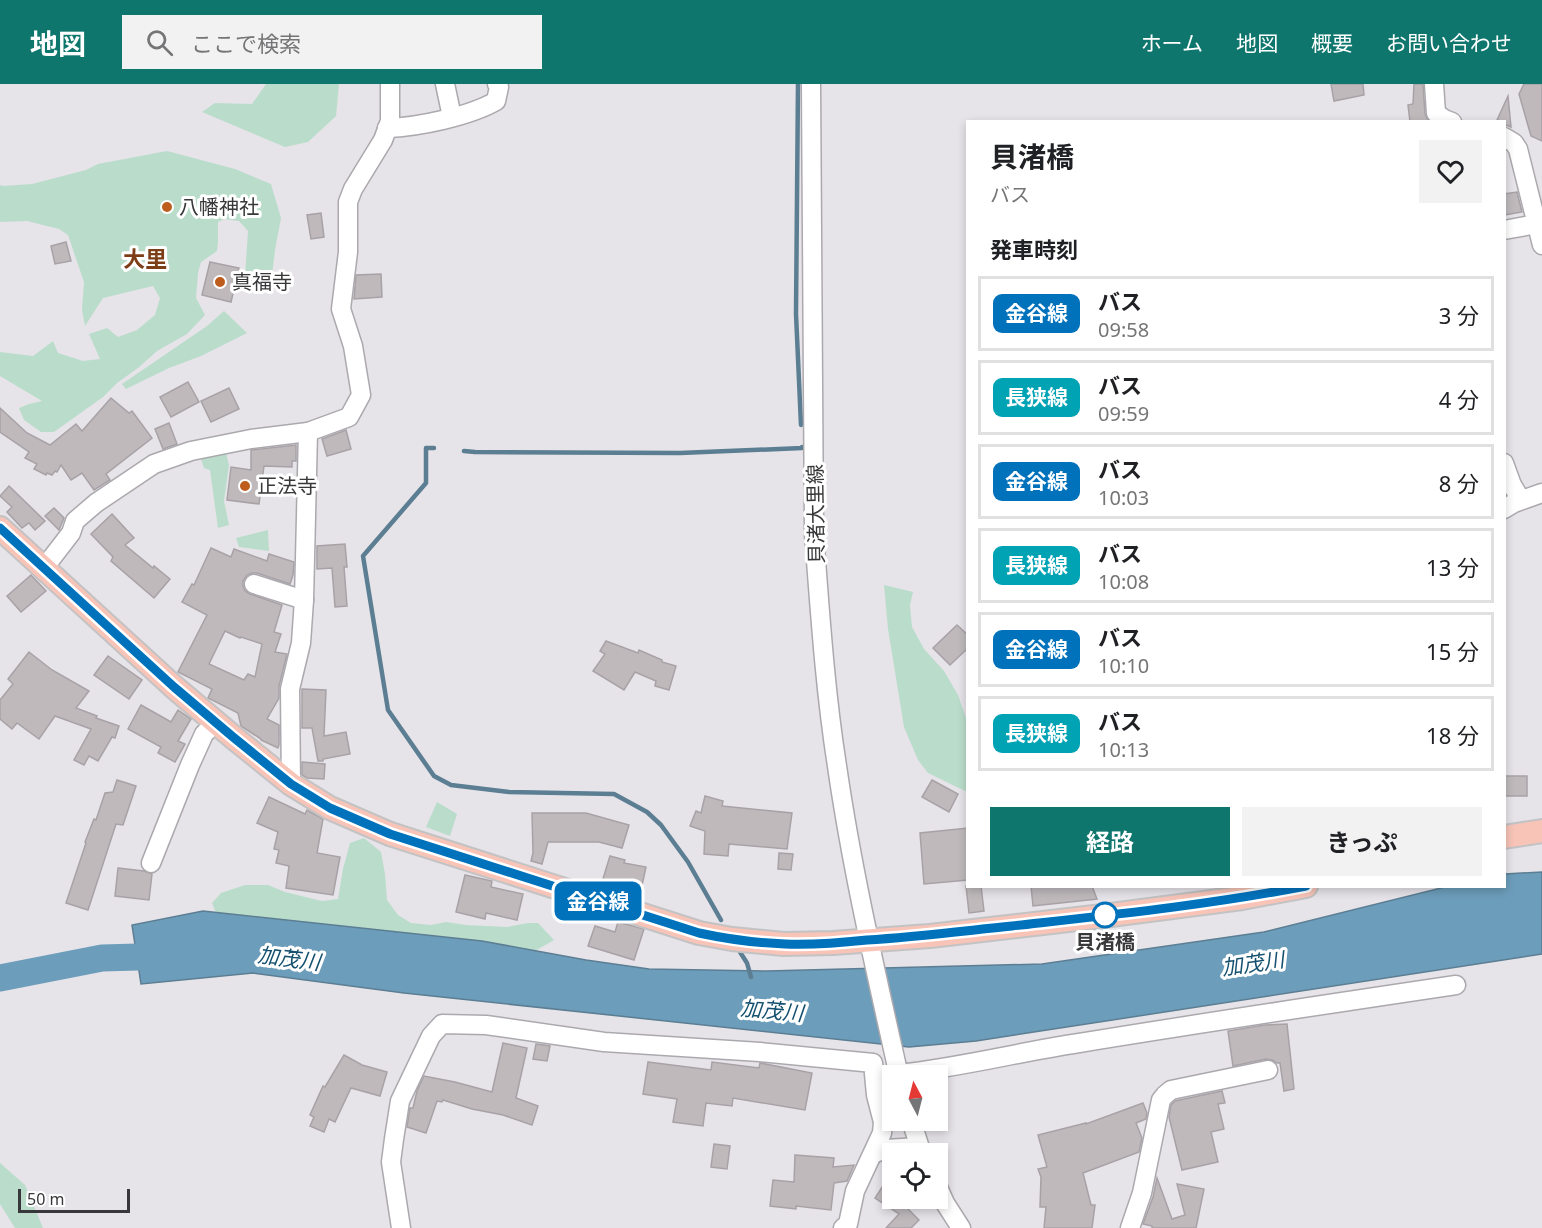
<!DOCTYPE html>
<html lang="ja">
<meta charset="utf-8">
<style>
body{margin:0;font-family:"Noto Sans","Noto Sans JP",sans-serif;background:#f2f2f2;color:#202124;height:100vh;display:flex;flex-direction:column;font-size:22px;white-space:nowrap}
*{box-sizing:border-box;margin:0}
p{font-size:20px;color:#757577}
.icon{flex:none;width:33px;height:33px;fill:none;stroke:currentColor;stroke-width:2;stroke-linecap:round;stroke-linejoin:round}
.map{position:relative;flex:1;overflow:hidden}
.details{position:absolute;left:966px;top:36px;width:540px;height:768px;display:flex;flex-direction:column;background:#fff;border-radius:0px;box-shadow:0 3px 9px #0003}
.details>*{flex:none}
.badge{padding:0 12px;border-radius:9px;font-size:21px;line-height:39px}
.needle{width:39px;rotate:353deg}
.controls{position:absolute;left:882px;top:981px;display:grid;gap:12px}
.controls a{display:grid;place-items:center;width:66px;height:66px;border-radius:0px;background:#fff;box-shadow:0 3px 9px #0003;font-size:30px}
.scale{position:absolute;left:18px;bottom:15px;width:112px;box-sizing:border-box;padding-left:6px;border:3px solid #383739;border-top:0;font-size:16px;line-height:21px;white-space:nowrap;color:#383739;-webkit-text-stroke:4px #fff;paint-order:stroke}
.map>.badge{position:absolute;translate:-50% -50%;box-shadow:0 0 0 3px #fff}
h2{padding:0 24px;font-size:22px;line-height:54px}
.round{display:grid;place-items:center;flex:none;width:63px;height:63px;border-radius:0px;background:#f2f2f2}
.head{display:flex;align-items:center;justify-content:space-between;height:102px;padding:0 24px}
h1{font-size:28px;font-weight:700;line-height:45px}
.primary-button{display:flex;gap:12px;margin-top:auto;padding:12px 24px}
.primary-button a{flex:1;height:69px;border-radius:0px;background:#0f766e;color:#fff;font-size:24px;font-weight:700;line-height:69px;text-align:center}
.primary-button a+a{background:#f2f2f2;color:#202124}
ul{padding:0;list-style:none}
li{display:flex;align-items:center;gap:18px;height:75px;margin:0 12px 9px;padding:0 12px;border:3px solid #e0e0e0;border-radius:0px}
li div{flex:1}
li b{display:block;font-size:22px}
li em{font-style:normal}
li .badge{min-width:66px;font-weight:700;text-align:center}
header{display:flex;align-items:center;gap:36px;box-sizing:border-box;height:84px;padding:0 30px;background:#0f766e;color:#fff}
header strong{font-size:28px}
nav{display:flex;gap:33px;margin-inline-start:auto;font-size:21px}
.search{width:420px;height:54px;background:#f2f2f2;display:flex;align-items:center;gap:15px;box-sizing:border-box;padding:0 21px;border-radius:0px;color:#757577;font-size:22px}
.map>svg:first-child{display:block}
.green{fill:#baddcb}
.water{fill:#6c9dba;stroke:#5c7e93;stroke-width:1.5}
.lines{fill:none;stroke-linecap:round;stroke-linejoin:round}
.stream{stroke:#5c7e93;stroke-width:4.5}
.river{stroke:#6c9dba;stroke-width:27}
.building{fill:#bfb9bc;stroke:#a8a2a6;stroke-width:1.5;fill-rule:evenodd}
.minor-casing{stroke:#aca9ae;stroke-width:21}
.major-casing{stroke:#c3c3c4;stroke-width:26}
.minor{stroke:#fff;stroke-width:18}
.major{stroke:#f8c4b8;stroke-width:22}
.line-casing{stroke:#fff;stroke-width:14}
.line{stroke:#0072bc;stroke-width:9}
.poi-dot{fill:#bd5c1c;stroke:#fff;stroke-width:2}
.stop-dot{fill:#fff;stroke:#0072bc;stroke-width:3}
.labels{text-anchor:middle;stroke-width:6;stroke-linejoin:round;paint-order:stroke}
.poi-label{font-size:20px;fill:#383739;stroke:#fff;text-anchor:start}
.street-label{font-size:20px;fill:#383739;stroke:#fff}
.stop-label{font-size:20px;font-weight:bold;fill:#383739;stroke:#fff}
.water-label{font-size:21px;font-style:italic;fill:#145170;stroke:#fff}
.quarter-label{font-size:22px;font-weight:bold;fill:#7c3e17;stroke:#fff}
</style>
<header>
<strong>地図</strong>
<div class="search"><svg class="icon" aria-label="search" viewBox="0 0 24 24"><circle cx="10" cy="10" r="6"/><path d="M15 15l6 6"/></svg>ここで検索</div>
<nav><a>ホーム</a><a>地図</a><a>概要</a><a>お問い合わせ</a></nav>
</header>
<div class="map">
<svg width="1542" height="1144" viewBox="0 0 1542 1144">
<rect width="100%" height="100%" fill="#e6e3e9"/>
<g class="green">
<polygon points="266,0 339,0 336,32 308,58 285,63 202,28 215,19 252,20"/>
<polygon points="167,67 235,85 271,100 281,134 275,166 272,191 262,205 250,207 245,192 248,147 239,137 224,135 218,138 218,158 217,167 201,178 198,189 196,214 205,231 187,250 157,267 138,284 117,299 103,313 54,348 41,348 24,336 19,324 29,320 42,317 0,292 0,268 33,272 53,257 58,269 83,277 100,275 89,250 107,244 118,253 137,246 155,231 160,214 153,202 103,214 85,242 82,226 84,198 68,151 59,145 27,137 0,138 0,101 3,102 32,100 86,86 98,80"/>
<polygon points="224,227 247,249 201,272 169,284 126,305 122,300 207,242"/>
<polygon points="225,365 229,381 224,417 229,441 218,444 210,386 204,384 199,369"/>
<polygon points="268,446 269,467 239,463 236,454"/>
<polygon points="884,501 913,508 910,521 912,543 924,565 944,587 958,611 967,637 967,706 965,707 928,689 918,676 904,643 888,545"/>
<polygon points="437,718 457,730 450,752 426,743"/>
<polygon points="364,754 381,768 385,790 387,816 398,831 411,839 431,841 446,838 466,841 507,843 528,839 538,839 554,856 526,872 225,850 212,819 221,809 245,801 268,801 285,808 322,817 338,815 343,785 350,759"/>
<polygon points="0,1079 25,1101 43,1144 15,1144 0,1120"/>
</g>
<polygon class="water" points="1542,788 1542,870 976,957 909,963 404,909 253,889 141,900 132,841 203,827 482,857 586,876 649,885 767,887 1042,880 1264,848 1445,803 1504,802 1505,790"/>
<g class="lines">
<g class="stream">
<polyline points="798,0 796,230 801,341"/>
<polyline points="434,364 426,364 426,399 363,472 388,626 434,692 451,701 509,708 614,710 647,728 661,741 688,778 721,836"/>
<polyline points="464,367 475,368 680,369 802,364 802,363"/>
<polyline points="740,868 747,879 751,893"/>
</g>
<polyline class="river" points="0,894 102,874 174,872"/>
</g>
<g class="building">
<polygon points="1331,0 1363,0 1364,11 1334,17"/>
<polygon points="1414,0 1423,0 1425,30 1429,38 1410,38 1408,21 1413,20"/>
<polygon points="1524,0 1542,0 1542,57 1531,52 1519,10"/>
<polygon points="1508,12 1511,43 1504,40 1504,38 1497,36"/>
<polygon points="1517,108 1522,128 1504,131 1504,110"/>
<polygon points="321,129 324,153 311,155 307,131"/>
<polygon points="66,158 71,177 55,180 51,162"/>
<polygon points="210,178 239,184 231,218 202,211"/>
<polygon points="381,190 382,213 354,215 356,191"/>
<polygon points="188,298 199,318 171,333 160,313"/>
<polygon points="229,304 239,325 211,338 201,317"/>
<polygon points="111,314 129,329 132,327 152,354 106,390 110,396 94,406 82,389 71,396 61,381 57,388 55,387 52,391 47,389 46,391 34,385 37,380 25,374 29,368 0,348 0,324 27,349 50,361 76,340 82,347"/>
<polygon points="169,339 177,360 163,365 155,345"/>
<polygon points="346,346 351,365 327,372 322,355"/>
<polygon points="296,361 296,377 292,377 292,383 264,382 259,420 227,416 231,383 251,386 251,366"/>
<polygon points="9,402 45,437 35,446 29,439 22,444 7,428 12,423 0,412"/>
<polygon points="54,424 64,434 59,446 45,432"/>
<polygon points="112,430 134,454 125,461 153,484 154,482 170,495 154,514 111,477 113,473 91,450"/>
<polygon points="345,460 347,483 344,483 347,522 335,523 332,484 317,485 317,462"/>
<path d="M211,464L231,473L234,465L267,477L269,470L294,478L293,491L290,500L257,489H252L247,491L243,497V502L245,507L250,510L282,521L274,548L281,550L275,568L287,570L279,602V614L267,635L279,641V661L278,664L261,656V655L241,642L238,629L208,614L212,605L178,588L207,531L182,518L192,500L194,501ZM225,547L240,554L241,553L262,560L255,593L248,590L244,596L209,580Z"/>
<polygon points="31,491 46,507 21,528 7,512"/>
<polygon points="957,541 968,551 968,564 950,581 933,564"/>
<polygon points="606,557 638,569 639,566 662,576 662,578 676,582 669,606 655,602 656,597 635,588 624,606 593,587 605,570 600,567"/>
<polygon points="29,568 52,586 89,607 76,624 97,632 96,634 119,642 115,654 112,653 98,677 89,672 84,681 74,676 91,645 55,632 39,655 17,639 12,645 0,635 0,616 13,600 8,595"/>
<polygon points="108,572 142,596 129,615 94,591"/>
<polygon points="302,605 326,606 324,652 346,648 350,670 323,675 323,677 318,677 312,644 302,644"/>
<polygon points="141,621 171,638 178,626 191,635 178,657 185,660 175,678 158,669 161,663 128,645"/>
<polygon points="302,678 325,680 324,695 307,694 302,691"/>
<rect x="1504" y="692" width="23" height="20"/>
<polygon points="117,696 136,702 123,741 116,740 88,826 66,819 86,759 85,758 94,735 96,736 105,709 113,708"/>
<polygon points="932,696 958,710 949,728 922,713"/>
<polygon points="705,712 723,717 722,722 792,729 787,765 729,760 728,772 704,770 705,747 690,742 696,727 701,729"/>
<polygon points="269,713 305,730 307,726 323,735 317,769 340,773 333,811 286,804 289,782 276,779 279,766 274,765 278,748 257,739"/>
<polygon points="532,729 586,729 629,741 622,764 599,758 548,758 542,780 531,777 533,769"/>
<polygon points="968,744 968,796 924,800 920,749"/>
<polygon points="779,769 793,770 791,786 778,785"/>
<polygon points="610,772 625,776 624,779 646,783 641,806 617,802 617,803 602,798"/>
<polygon points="118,784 144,787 152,790 149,816 115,812"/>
<polygon points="465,791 492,797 491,803 523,810 517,836 486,829 485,835 456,828"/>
<polygon points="966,802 981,802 984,827 969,829"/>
<polygon points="1031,802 1092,802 1097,815 1033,822"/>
<polygon points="618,838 644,845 634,876 588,862 595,842 615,848"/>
<polygon points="1287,940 1294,1005 1284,1007 1280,979 1277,979 1272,976 1266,975 1233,982 1228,947 1264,941"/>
<polygon points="503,959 527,964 516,1014 538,1022 532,1041 503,1031 472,1025 443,1016 442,1018 437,1017 426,1049 407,1043 410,1024 413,1024 417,1007 424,992 455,998 492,1008"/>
<polygon points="536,960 550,962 547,977 533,975"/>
<polygon points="344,971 362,981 387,988 380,1012 351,1004 335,1038 329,1035 324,1048 310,1042 314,1033 310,1031 323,1002 325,1003"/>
<polygon points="648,978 711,986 712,978 759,984 760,979 812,989 805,1026 733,1014 732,1022 706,1019 703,1042 673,1038 677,1015 643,1010"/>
<polygon points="1222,1007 1225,1019 1218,1020 1224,1045 1211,1048 1218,1078 1182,1086 1169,1033 1171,1021 1175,1017"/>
<polygon points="1143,1019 1147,1029 1146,1035 1136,1039 1142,1054 1139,1068 1083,1089 1091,1121 1095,1121 1092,1144 1044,1144 1046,1123 1040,1123 1041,1093 1038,1085 1047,1083 1038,1051 1086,1039 1086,1040"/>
<polygon points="714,1060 730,1062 727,1085 711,1083"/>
<polygon points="795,1071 834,1074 833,1083 854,1081 847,1097 834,1099 831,1126 796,1122 796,1125 770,1122 773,1096 794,1098"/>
<polygon points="892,1088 892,1114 897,1114 919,1136 911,1144 886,1144 899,1130 875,1114"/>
<polygon points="1157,1094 1172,1135 1185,1131 1177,1100 1204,1105 1196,1144 1152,1144 1152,1142 1143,1140 1153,1113"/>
</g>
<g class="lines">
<defs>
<g id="minor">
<polyline points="445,0 452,33"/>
<path d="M811,0L814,450C820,528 825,606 837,682C852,786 876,889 899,992"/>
<polyline points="1434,0 1436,29 1444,35 1452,38"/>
<path d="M387,44C419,43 470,32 496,17L499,3L497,0"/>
<polyline points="1504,53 1514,59 1518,65 1542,161"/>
<polyline points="1504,146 1537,140"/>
<polyline points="1504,379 1512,401 1521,416"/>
<polyline points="1504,425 1514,419 1542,409"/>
<polyline points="44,484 71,449 75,437 96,419 154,380 191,367 251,355 308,348"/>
<polyline points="254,500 304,516"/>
<polyline points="291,700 290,605 301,559 304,516 308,348 349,333 361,311 353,262 341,225 348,168 348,118 353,105 383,56 390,37 390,0"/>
<polyline points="151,779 190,681 204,650 216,638"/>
<path d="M898,990C957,984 1015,969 1073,960C1201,939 1328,920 1456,901"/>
<polyline points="911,1036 922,1070"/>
<polyline points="873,1070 885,1065 919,1063"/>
<polyline points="938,1103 945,1119 961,1144"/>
<polyline points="401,1144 391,1078 394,1055 400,1017 431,952 442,940 486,941 604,958 760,968 873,979 876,1011 883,1038 882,1049 855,1107 848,1140 843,1144"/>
<polyline points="1130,1144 1142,1109 1161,1016 1165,1011 1171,1006 1268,986"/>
</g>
<g id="major">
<polyline points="0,444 174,603 233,653 291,700 330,724 390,750 699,849 732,855 784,860 833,859 930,852 1103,832 1242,814 1306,802"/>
<polyline points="1504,753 1542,747"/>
</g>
</defs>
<use href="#minor" class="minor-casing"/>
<use href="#major" class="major-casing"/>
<use href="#minor" class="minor"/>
<use href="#major" class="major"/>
</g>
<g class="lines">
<defs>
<path id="line" d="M0,444L174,603L233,653L291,700L330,724L390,750L699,849C727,855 756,859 785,860C812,861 839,859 867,856C915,853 963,847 1012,842C1110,831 1208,821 1306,802"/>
</defs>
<use href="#line" class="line-casing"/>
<use href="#line" class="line"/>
</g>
<g class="poi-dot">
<circle cx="167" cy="123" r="6"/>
<circle cx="220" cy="198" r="6"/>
<circle cx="245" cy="402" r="6"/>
</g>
<circle class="stop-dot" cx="1105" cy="831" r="12"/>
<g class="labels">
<g class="poi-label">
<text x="179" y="130">八幡神社</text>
<text x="232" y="205">真福寺</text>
<text x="257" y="409">正法寺</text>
</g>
<g class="street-label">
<text transform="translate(816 430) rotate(-91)" y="7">貝渚大里線</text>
</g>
<g class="stop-label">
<text x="1105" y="865">貝渚橋</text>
</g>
<g class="water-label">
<text transform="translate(289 875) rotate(7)" y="7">加茂川</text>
<text transform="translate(1253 880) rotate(-8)" y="7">加茂川</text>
<text transform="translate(772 927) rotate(5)" y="7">加茂川</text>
</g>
<g class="quarter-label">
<text x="145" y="183">大里</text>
</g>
</g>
</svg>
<div class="controls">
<a><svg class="needle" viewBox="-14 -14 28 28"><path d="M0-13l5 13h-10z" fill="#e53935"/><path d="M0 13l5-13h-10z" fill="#757577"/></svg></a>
<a><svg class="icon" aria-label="locate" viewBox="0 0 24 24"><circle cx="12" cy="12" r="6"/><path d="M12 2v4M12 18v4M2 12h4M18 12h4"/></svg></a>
</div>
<div class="scale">50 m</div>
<b class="badge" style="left:598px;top:817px;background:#0072bc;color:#fff">金谷線</b>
<section class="details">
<div class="head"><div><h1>貝渚橋</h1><p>バス</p></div><a class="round"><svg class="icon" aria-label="heart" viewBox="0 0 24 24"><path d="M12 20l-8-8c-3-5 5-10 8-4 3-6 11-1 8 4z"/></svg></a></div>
<h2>発車時刻</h2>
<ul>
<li><span class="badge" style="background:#0072bc;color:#fff">金谷線</span><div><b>バス</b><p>09:58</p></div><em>3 分</em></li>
<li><span class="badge" style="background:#00a3b4;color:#fff">長狭線</span><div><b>バス</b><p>09:59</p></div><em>4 分</em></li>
<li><span class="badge" style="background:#0072bc;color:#fff">金谷線</span><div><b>バス</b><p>10:03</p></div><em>8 分</em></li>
<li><span class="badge" style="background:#00a3b4;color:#fff">長狭線</span><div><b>バス</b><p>10:08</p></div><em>13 分</em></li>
<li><span class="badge" style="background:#0072bc;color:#fff">金谷線</span><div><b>バス</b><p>10:10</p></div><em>15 分</em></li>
<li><span class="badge" style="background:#00a3b4;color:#fff">長狭線</span><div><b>バス</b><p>10:13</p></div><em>18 分</em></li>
</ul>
<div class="primary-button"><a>経路</a><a>きっぷ</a></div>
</section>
</div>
